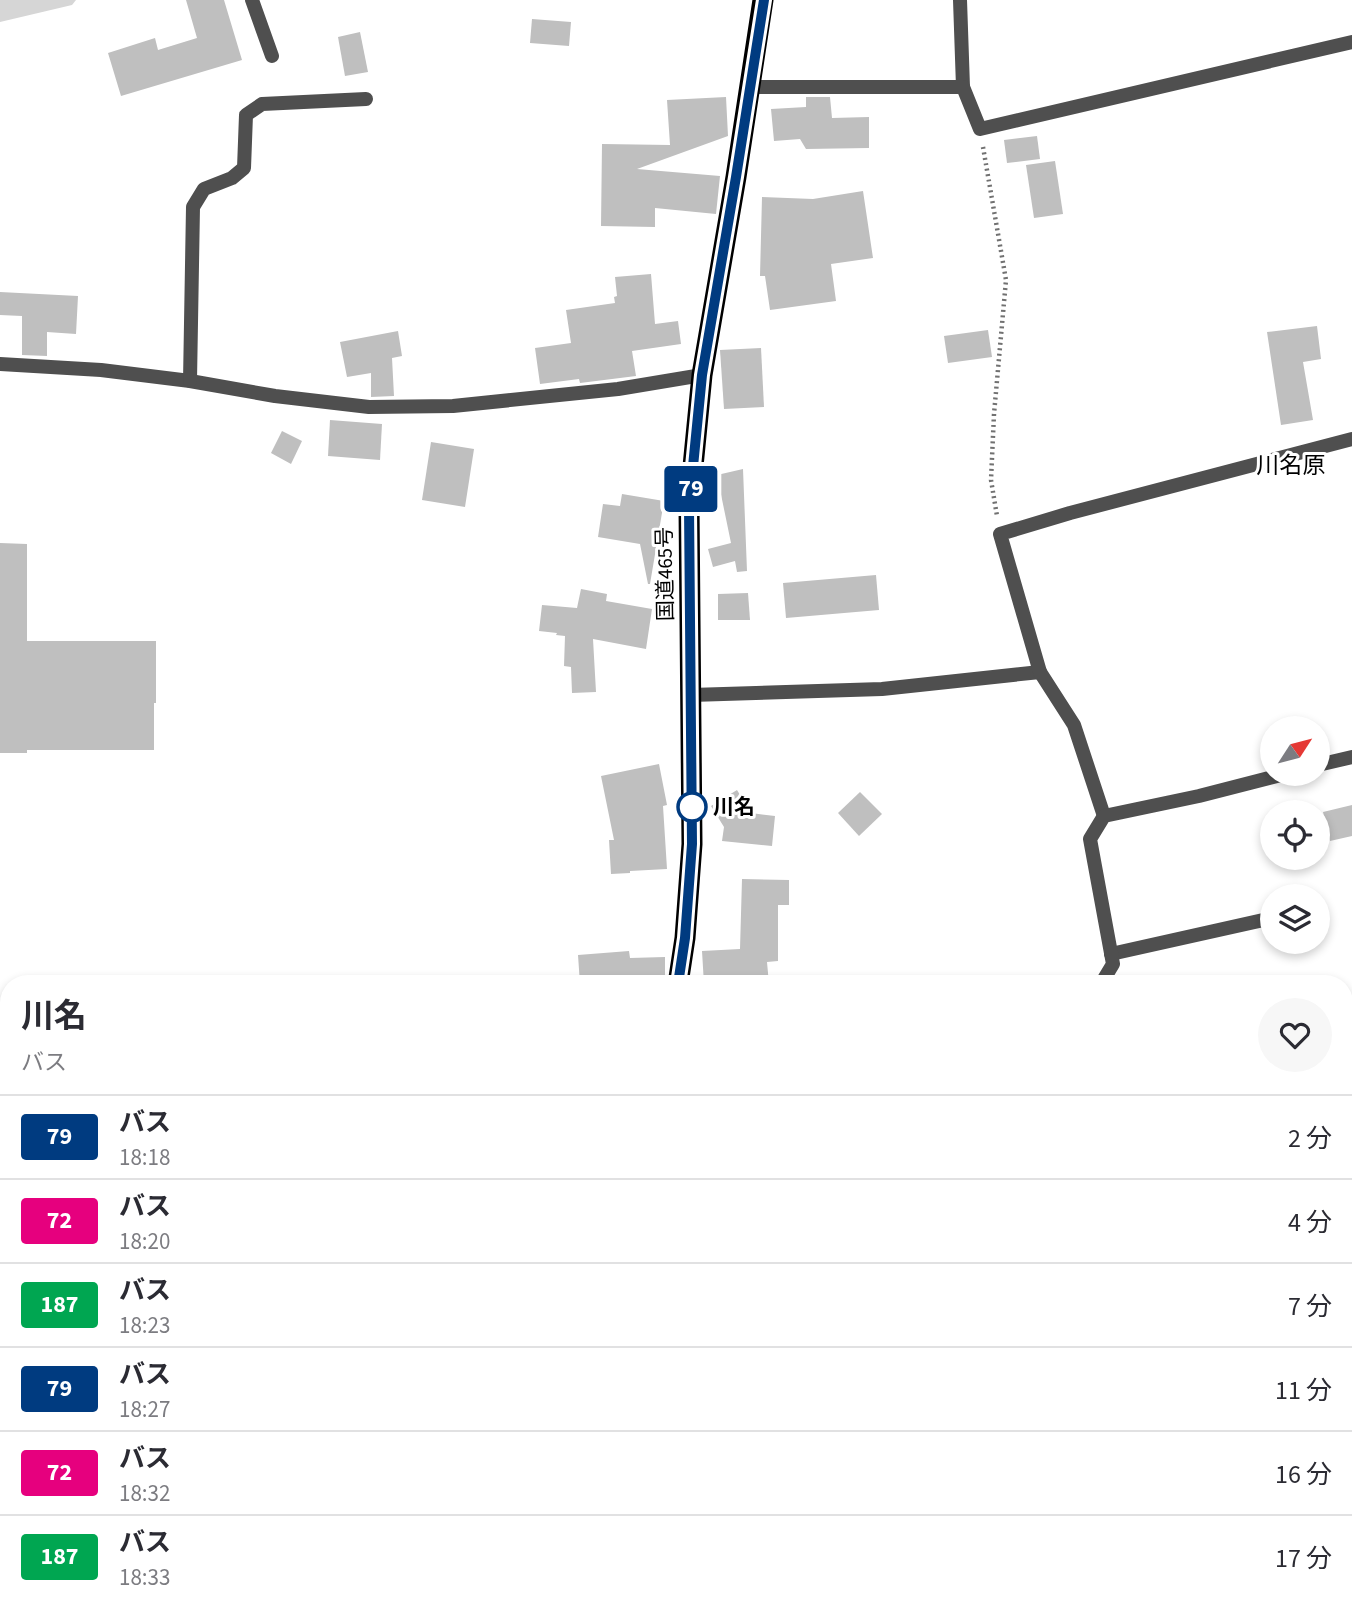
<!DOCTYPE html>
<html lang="ja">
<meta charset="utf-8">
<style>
body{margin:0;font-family:"Source Sans 3","Noto Sans JP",sans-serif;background:#f7f7f7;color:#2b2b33;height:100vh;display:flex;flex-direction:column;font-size:26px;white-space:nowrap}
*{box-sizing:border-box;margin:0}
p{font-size:23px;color:#7c7c81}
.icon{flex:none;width:38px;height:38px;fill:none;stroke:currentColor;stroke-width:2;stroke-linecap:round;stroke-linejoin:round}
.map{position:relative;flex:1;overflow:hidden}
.details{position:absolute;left:0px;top:975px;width:1353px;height:639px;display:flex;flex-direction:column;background:#fff;border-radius:28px 28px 0 0;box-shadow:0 4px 10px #0003}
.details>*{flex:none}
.badge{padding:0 14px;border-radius:5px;font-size:24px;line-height:46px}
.needle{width:46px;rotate:54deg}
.tools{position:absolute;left:1260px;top:716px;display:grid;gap:14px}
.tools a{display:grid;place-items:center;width:70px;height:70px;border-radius:50%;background:#fff;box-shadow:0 4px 10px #0003;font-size:35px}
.map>.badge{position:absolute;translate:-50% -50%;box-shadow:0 0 0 4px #fff}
.round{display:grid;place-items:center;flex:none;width:74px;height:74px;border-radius:37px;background:#f7f7f7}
.head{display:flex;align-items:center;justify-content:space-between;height:119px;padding:0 21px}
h1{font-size:33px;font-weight:700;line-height:52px}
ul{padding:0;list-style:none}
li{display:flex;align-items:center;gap:21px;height:84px;padding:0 21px;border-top:2px solid #e1e1e2}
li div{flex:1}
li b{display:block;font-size:26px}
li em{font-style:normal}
li .badge{min-width:77px;font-weight:700;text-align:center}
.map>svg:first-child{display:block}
.green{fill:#d6d6d6}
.building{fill:#bfbfbf}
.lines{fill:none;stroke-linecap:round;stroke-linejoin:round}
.path{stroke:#717171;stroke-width:4.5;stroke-dasharray:2 3.5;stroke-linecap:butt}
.street{stroke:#4f4f4f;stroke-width:14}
.highway{stroke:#000;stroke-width:21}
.line-casing{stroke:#fff;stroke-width:16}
.line{stroke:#003b80;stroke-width:10}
.stop-dot{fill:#fff;stroke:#003b80;stroke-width:3.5}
.labels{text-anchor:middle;stroke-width:6;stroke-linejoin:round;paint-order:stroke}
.street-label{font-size:21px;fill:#000;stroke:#fff}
.stop-label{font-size:21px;font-weight:bold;fill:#000;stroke:#fff;text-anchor:start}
.neighbourhood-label{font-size:23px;fill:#000;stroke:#fff}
</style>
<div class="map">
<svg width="1352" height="1612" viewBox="0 0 1352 1612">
<rect width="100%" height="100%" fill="#fff"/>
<g class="green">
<polygon points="0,0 76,0 72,5 0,22"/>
<polygon points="0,1341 9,1342 9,1414 0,1412"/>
<polygon points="9,1600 9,1605 421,1605 419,1612 0,1612 0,1601"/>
</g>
<g class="building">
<polygon points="186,0 224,0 242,60 121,96 108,53 155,38 158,50 197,38"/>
<polygon points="532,19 571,22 569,46 530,43"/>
<polygon points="360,32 368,72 345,76 338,37"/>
<polygon points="726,97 728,136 637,169 720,176 716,214 655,208 655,227 601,226 602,144 670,145 667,100"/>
<polygon points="806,97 830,97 832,118 869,117 869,148 806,149 800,139 774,141 771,109 806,107"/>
<polygon points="1037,136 1040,159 1007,163 1004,140"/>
<polygon points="1055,161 1063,214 1034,218 1026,165"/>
<polygon points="863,191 873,258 831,264 836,301 770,310 765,276 760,276 762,197 813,199"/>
<polygon points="651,274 655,324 678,321 681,344 632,351 636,376 580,383 579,379 540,384 535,348 571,343 566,310 615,303 614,297 617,296 615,277"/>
<polygon points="0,292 78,296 76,334 47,332 47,356 22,355 22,316 0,315"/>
<polygon points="1317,326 1321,359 1303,362 1313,420 1281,425 1267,332"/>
<polygon points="988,330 992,357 948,363 944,336"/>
<polygon points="398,331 402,356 392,358 394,396 371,397 371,373 347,377 340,342"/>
<polygon points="761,348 764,407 724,409 720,350"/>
<polygon points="330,420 382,424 380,460 328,456"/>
<polygon points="282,431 302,441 291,464 271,453"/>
<polygon points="431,442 474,449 465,507 422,500"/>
<polygon points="743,469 747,571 737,572 735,561 713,567 708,549 731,543 717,475"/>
<polygon points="622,494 664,501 650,584 648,584 640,544 598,537 603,504 620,506"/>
<polygon points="0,543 27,544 27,641 156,641 156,703 154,703 154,750 27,750 27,753 0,753"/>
<polygon points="876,575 879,610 786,618 783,583"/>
<polygon points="581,589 607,594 606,601 652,609 646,649 593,639 596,692 572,693 571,667 564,666 565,636 556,635 557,633 539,631 542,605 577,608"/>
<polygon points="748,593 750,620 718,620 718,594"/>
<polygon points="659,764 667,805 663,806 667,869 630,871 630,873 611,874 609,840 614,840 601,776"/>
<polygon points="737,790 751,813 775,816 772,846 722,841 724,827 711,806"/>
<polygon points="860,792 882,814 859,836 838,813"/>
<polygon points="1352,805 1352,836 1330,841 1323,812"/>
<polygon points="742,879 789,880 789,905 778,905 778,961 767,962 769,984 704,984 702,951 740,949"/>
<polygon points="629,951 630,958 665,957 665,984 580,984 578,955"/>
</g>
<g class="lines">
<polyline class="path" points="983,147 1006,280 994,414 991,480 997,516"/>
<g class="street">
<polyline points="252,0 272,56"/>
<polyline points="960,0 963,87"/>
<polyline points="750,87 963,87 980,129 1352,42"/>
<polyline points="0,364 101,370 190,381 275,396 369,407 453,406 618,389 702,375"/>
<polyline points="190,381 193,207 204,189 232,178 244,168 246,115 262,104 366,99"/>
<polyline points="691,695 882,689 1040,672"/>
<polyline points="1318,765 1352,757"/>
<polyline points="1104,816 1074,725 1040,672 1000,534 1070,513 1352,439"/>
<polyline points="1111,954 1272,918"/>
<polyline points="1101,984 1113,964 1090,839 1104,816 1199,796 1285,774"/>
<polyline points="0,1166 9,1167"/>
<polyline points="1301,1605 1303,1612"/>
</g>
<g class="highway">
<polyline points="678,984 685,938 692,844 689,507 702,375 736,177 763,0"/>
<polyline points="596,1612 596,1605"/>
</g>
</g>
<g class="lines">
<defs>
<polyline id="line" points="678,984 685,938 692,844 689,507 702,375 736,177 764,0"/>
</defs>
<use href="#line" class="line-casing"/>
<use href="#line" class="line"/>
</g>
<circle class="stop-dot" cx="692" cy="807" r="14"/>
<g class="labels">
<g class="street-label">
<text transform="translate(665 574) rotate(-91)" y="7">国道465号</text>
</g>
<g class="stop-label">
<text x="713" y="814">川名</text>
</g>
<g class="neighbourhood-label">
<text x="1291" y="473">川名原</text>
</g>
</g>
</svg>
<div class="tools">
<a><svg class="needle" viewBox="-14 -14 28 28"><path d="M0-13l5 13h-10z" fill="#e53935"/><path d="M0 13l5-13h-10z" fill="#7c7c81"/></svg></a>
<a><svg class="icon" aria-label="locate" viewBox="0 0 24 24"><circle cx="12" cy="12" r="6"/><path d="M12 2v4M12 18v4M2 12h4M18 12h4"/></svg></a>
<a><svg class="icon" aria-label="layers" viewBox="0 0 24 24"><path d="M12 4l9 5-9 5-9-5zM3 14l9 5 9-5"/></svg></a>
</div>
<b class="badge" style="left:691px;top:489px;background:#003b80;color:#fff">79</b>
<section class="details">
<div class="head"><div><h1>川名</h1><p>バス</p></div><a class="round"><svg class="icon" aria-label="heart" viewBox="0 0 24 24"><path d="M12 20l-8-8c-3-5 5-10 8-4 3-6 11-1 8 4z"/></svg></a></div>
<ul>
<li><span class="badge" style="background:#003b80;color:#fff">79</span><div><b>バス</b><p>18:18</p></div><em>2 分</em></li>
<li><span class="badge" style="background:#e6007e;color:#fff">72</span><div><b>バス</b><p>18:20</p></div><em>4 分</em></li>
<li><span class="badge" style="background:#00a651;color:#fff">187</span><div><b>バス</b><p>18:23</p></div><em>7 分</em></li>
<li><span class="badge" style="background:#003b80;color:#fff">79</span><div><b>バス</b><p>18:27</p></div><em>11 分</em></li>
<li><span class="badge" style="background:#e6007e;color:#fff">72</span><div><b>バス</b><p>18:32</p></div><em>16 分</em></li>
<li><span class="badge" style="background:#00a651;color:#fff">187</span><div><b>バス</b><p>18:33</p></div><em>17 分</em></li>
</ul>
</section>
</div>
